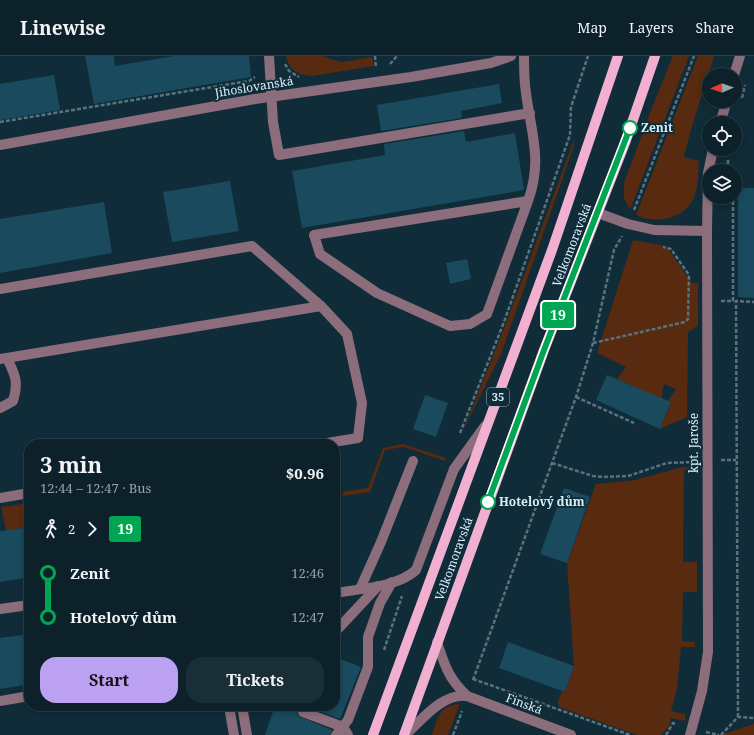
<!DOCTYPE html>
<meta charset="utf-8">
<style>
body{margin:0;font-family:"Noto Serif",serif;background:#1a2e36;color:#f1f3f6;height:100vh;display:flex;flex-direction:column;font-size:15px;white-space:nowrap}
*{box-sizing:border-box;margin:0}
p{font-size:13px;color:#9aa3a8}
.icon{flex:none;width:22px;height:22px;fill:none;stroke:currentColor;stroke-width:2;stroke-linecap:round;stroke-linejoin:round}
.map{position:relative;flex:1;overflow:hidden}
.side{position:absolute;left:24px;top:383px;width:316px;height:272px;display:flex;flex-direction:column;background:#0c212a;border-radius:16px;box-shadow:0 2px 6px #0003,0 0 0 1px #2c3e47}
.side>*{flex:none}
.badge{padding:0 8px;border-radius:3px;font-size:14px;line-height:26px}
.needle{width:26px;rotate:268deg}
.fabs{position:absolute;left:702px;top:12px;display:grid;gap:8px}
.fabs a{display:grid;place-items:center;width:40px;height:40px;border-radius:50%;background:#0c212a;box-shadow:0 2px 6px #0003,0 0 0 1px #2c3e47;font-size:20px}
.map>.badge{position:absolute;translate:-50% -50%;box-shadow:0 0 0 2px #fff}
.legs{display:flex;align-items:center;gap:6px;height:44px;padding:0 16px;font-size:13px}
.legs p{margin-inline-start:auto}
.head{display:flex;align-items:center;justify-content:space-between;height:68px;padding:0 16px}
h1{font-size:22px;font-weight:700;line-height:30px}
.action{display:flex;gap:8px;margin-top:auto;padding:8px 16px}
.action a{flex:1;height:46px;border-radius:16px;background:#bca0f2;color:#111;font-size:16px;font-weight:700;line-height:46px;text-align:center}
.action a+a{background:#1a2e36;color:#f1f3f6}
ul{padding:0 16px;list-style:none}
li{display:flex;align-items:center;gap:14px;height:44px;font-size:15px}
li i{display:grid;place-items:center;width:6px;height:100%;margin:0 5px;background:currentColor}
li i::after{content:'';width:10px;height:10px;margin:-5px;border:3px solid;border-radius:50%;background:#0c212a}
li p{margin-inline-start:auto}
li:first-child i{background:linear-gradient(#0000 50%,currentColor 0)}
li:last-child i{background:linear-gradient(currentColor 50%,#0000 0)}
header{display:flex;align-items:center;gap:24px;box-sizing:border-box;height:56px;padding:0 20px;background:#0c212a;border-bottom:1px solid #2c3e47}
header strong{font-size:19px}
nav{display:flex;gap:22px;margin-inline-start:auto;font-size:14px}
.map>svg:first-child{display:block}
.green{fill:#582a0f}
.building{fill:#194a5d}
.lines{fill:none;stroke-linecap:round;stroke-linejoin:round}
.path{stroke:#58737f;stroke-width:2.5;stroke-dasharray:4 2;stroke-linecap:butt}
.minor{stroke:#8c6d7c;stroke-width:10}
.major{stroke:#f2b0d1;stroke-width:10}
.line-1-casing{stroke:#fff;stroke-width:9}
.line-1{stroke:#00a651;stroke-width:6}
.stop-1-dot{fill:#fff;stroke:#00a651;stroke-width:2}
.labels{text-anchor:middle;stroke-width:4;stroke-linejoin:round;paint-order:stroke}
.shield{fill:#102c38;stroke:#9bb5c0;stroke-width:1}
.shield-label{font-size:11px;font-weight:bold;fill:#d7f0fb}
.street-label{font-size:12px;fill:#d7f0fb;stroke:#102c38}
.stop-label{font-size:12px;font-weight:bold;fill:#d7f0fb;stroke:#102c38;text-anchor:start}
</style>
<header>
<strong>Linewise</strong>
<nav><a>Map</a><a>Layers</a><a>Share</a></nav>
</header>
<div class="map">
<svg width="754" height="679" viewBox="0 0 754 679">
<rect width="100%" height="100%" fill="#102c38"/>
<g class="green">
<path d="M286,0H324L333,4L342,6L372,1L374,10L312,20C298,19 289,14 286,0Z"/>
<polygon points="673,0 689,0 630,154 624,142 624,127 653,49"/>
<path d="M698,0H714L690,77L684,101L699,105C698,117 699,134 692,145C682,164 654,168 636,159Z"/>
<polygon points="574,84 574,90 501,298 463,375 505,270"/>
<polygon points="633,184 666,190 692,227 698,227 698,270 688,276 687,361 660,373 671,347 668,345 676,333 664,328 661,343 617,323 626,311 597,297"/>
<polygon points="403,388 446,402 445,405 404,391 385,394 370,436 343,440 342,436 368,432 383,392"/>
<polygon points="682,411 697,411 697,415 684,414 683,506 697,506 697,536 683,536 682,585 695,586 695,591 681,591 677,633 671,655 685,658 685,665 671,662 669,670 661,679 637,679 559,651 558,645 562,635 565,636 574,610 567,507 596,428 635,424"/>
<polygon points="29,447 29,493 26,493 23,472 6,474 1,451"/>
<path d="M460,648L448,679H432C437,663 440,648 460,648Z"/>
<polygon points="754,668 754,679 724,679 724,678"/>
</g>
<g class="building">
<polygon points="85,0 114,0 115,10 174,0 249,0 251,21 94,48"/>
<polygon points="54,19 60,54 0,64 0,28"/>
<polygon points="499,28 502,47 461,55 462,62 381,75 377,49"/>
<polygon points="464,75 466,86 515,77 524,134 302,172 292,115 385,99 384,88"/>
<polygon points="230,125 239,175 172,186 163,136"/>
<polygon points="738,132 754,132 754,242 738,241"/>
<polygon points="104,146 112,197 0,217 0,163"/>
<polygon points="467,203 471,223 450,228 446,207"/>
<polygon points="607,319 671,346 660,373 596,344"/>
<polygon points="425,339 448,347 436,381 413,373"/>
<polygon points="564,432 590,441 567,507 540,498"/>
<polygon points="23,472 26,493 29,493 29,521 0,526 0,475"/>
<polygon points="29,578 29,628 0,633 0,582"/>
<polygon points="508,586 574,610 565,636 499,612"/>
<polygon points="335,601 361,611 340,663 311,652 311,650 335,650"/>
<polygon points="275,650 298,650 297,657 298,660 332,674 330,679 265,679"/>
</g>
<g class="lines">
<g class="path">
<polyline points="375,0 376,12"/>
<polyline points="285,8 289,15 299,21"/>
<polyline points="390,8 397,0"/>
<polyline points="742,42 745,29"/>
<polyline points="0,66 249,25 255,21"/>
<polyline points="728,104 728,115"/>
<polyline points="634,154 694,0"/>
<polyline points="721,245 734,245"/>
<polyline points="733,245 733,141"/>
<polyline points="593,287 685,266 688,263 689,219 671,193 663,191"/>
<polyline points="576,341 634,367"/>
<polyline points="460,377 504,266 570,79 571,51 588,0"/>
<polyline points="721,404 736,404"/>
<polyline points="552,407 593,420 604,421 628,420 667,407 694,406"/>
<polyline points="384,594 402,540"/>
<polyline points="473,623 630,679"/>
<polyline points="473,624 576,341 593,287 614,194 622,180"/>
<polyline points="738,661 736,245 754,246"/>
<polyline points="706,676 719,679"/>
<polyline points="453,679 462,655"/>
<polyline points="666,679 673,667 677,668"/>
<polyline points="721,679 738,661 754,662"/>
</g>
<g class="minor">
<polyline points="269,0 273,66 279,99 530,57"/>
<path d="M524,0C524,12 524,25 526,37C531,77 543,104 528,145L487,258L470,268L450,270L377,237L320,198L314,179L528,145"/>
<polyline points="734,19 740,0"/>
<polyline points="720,67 727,45"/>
<polyline points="0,89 255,43 411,21 491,7 511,0"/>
<polyline points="598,157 628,168 654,174 707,175"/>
<polyline points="0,233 252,190 321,250 347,278 362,347 358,382 321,388"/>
<polyline points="0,303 321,250"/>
<path d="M0,352L13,345C19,326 15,319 7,302"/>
<polyline points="0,442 29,437"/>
<polyline points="360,533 381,486 413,405"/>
<path d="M335,537C359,533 398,531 416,514L454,413L485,370"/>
<polyline points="0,553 29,549"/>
<polyline points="335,576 378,530"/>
<path d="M437,586C445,610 448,622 467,640"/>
<polyline points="0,645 29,640"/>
<polyline points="229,650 234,679"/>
<polyline points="242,650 247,679"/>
<polyline points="305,650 303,656 343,671 348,679"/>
<polyline points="336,679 348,664 368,611 368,581 380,547 392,526"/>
<path d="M405,679C422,664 442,637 467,640L571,679"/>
<polyline points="690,679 702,635 708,596 707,175 708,117 713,93"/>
</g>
<g class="major">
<polyline points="373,679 552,194 618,0"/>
<polyline points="404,679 544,294 625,87 655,0"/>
</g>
</g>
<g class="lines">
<defs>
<polyline id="line-1" points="488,446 544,294 630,72"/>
</defs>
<use href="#line-1" class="line-1-casing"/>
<use href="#line-1" class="line-1"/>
</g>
<g class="stop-1-dot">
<circle cx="630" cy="72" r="7"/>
<circle cx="488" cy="446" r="7"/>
</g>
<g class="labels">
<rect class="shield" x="487" y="332" width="22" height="18" rx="3"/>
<g class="shield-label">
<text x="498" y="345">35</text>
</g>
<g class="street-label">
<text transform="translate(254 31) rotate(-9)" y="4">Jihoslovanská</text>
<text transform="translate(572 189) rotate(-69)" y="4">Velkomoravská</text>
<text transform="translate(694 387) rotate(-90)" y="4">kpt. Jaroše</text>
<text transform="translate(454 503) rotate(-70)" y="4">Velkomoravská</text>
<text transform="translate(524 648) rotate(21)" y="4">Finská</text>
</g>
<g class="stop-label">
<text x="641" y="76">Zenit</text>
<text x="499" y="450">Hotelový dům</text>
</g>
</g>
</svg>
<div class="fabs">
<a><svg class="needle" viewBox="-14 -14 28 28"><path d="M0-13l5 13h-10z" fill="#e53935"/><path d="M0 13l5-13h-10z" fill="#9aa3a8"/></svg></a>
<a><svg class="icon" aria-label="locate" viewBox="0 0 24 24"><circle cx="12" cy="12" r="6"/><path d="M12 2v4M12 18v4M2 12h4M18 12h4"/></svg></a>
<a><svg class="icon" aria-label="layers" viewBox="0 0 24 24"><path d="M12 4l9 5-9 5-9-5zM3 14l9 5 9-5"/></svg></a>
</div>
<b class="badge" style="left:558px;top:259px;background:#00a651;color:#fff">19</b>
<section class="side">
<div class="head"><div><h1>3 min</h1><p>12:44 – 12:47 · Bus</p></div><b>$0.96</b></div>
<div class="legs"><svg class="icon" aria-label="walk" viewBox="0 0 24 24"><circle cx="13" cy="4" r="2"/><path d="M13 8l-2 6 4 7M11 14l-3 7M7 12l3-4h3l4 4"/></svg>2<svg class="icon" aria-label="forward" viewBox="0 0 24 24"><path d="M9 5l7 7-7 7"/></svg><b class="badge" style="background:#00a651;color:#fff">19</b></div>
<ul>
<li><i style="color:#00a651"></i><b>Zenit</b><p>12:46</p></li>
<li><i style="color:#00a651"></i><b>Hotelový dům</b><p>12:47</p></li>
</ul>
<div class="action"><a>Start</a><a>Tickets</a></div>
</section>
</div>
